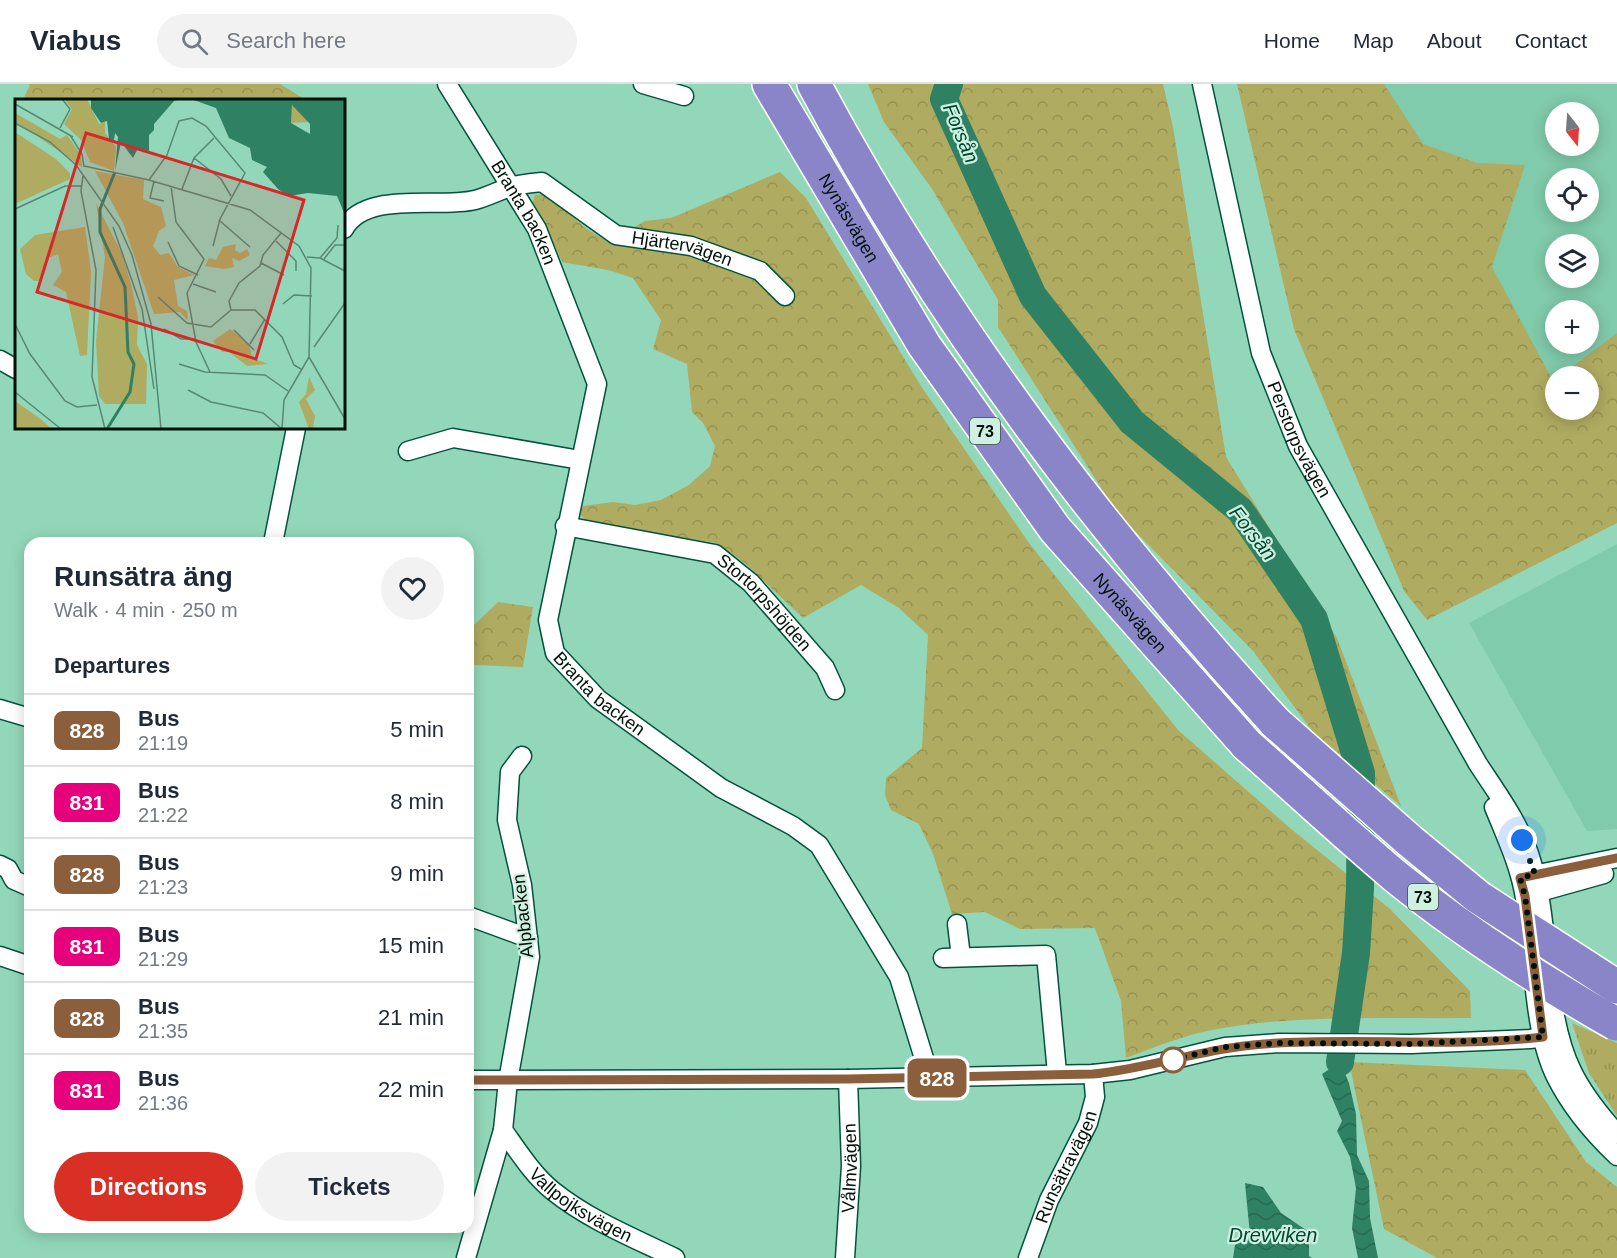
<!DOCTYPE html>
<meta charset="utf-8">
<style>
body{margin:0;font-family:Helvetica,sans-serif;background:#f2f2f3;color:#1f2937;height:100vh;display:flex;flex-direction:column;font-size:22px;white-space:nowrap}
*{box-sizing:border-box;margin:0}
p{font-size:20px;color:#747a83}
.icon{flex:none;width:33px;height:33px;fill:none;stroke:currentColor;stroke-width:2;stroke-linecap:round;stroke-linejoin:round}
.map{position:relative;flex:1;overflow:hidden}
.panel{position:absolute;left:24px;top:453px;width:450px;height:696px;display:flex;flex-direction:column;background:#fff;border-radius:18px;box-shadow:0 3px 15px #0003}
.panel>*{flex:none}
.badge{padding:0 12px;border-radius:9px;font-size:21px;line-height:39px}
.needle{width:39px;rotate:163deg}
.fabs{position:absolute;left:1545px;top:18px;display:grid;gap:12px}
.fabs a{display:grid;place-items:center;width:54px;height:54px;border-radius:50%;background:#fff;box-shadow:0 3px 15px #0003;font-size:30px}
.you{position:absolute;width:30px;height:30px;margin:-15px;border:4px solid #fff;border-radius:50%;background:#1a73e8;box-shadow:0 0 0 9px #1a73e833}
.map>.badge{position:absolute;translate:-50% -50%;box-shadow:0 0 0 3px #fff}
h2{padding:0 30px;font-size:22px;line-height:54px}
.round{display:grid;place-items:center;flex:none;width:63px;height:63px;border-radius:32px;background:#f2f2f3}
.summary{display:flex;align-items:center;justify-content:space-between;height:102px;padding:0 30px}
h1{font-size:28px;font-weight:800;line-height:45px}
.primary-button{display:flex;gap:12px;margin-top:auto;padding:12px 30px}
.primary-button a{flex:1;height:69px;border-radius:36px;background:#d93025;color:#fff;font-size:24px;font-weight:800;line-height:69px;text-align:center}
.primary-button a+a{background:#f2f2f3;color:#1f2937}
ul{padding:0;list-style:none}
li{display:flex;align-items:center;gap:18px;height:72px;padding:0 30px;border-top:2px solid #e0e1e3}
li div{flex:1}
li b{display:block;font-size:22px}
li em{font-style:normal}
li .badge{min-width:66px;font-weight:700;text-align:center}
header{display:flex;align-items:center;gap:36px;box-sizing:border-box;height:84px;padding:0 30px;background:#fff;border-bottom:2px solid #e0e1e3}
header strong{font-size:28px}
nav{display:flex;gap:33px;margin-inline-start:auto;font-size:21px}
.search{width:420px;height:54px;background:#f2f2f3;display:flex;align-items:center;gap:15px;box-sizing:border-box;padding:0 21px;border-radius:33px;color:#747a83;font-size:22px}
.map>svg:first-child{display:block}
.built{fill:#80cbab;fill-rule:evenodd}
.grass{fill:url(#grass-tufts)}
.forest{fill:url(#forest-crowns)}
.water{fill:url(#water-waves)}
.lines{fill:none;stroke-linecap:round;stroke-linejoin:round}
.river{stroke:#2f8164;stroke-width:28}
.minor-casing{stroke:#03533c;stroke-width:21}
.motorway-casing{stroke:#fff;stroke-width:36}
.minor{stroke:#fff;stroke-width:18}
.motorway{stroke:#8985c8;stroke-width:33}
.motorway-bridge-casing{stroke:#fff;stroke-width:36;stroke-linecap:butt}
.motorway-bridge{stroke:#8985c8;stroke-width:33}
.line-casing{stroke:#fff;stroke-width:14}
.line{stroke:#8b5e3c;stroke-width:9}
.walk{stroke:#001108;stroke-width:6;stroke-dasharray:0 10.8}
.stop-dot{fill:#fff;stroke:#8b5e3c;stroke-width:3}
.labels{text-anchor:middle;stroke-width:4.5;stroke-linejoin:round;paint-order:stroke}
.shield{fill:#cff0e0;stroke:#3e5449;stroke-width:1.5}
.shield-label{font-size:16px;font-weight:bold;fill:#001108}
.street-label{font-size:18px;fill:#001108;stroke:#cff0e0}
.water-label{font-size:20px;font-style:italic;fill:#004733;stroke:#cff0e0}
.inset-river{fill:none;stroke:#2f8164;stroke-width:3}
.inset-road{fill:none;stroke:#588873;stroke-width:1.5}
.view{fill:#d62828;fill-opacity:0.15;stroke:#d62828;stroke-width:3}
.inset-edge{fill:none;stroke:#001108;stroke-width:3}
</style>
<header>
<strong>Viabus</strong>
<div class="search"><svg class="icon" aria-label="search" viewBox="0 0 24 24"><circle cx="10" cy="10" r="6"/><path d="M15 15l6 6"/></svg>Search here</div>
<nav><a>Home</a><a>Map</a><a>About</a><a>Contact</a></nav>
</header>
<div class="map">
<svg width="1617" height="1174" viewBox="0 0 1617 1174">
<defs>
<pattern id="grass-tufts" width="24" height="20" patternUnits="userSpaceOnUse" patternTransform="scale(1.5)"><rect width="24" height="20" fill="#afab60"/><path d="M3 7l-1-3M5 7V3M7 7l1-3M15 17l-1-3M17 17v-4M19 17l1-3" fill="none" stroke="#959252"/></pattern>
<pattern id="forest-crowns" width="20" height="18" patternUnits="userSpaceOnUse" patternTransform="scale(1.5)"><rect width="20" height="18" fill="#afab60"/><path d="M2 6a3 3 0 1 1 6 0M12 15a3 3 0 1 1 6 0" fill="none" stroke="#959252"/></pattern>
<pattern id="water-waves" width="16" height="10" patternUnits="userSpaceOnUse" patternTransform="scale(1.5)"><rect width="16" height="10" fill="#2f8164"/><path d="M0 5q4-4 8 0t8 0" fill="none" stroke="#266850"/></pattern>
</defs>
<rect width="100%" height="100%" fill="#93d7ba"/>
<g class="built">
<path d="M1379,0H1617V253L1564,292H1556L1555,299L1552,301L1425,66ZM1556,28H1588V62H1556ZM1556,94H1588V128H1556ZM1556,160H1588V194H1556ZM1556,226H1588V260H1556Z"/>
<polygon points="1617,460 1617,745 1587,747 1469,539"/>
</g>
<polygon class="grass" points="1572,939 1617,959 1617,1032 1589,989"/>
<g class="forest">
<polygon points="28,0 280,0 306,16 23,16 30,1"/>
<polygon points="868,0 1163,0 1173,43 1226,373 1337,554 1401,722 1313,648 1253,567 1118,430 998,243 998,216 932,105 884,38"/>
<polygon points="1237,0 1384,0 1423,60 1477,79 1525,81 1492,183 1553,297 1555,296 1556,326 1588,326 1588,292 1560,292 1617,249 1617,439 1427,536 1404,507 1294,245"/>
<path d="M780,88L806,114L921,302L1029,459L1178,646L1290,744L1390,825L1470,907L1471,934C1388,935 1301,930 1218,945C1186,950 1156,963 1126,974L1121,917L1095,844L1020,845L985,828L952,830L933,770L919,740L891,726L885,711L886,694L922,664L928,551L899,524L861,501L803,534L746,480L716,459L588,439L579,429L583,422L613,418L635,421L661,416L689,401L710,382L715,362L703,339L692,328L687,280L653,265L661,236L633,194L608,186L562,178L547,145L532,122L535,111L545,110L587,145L608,158L645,137L671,134Z"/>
<polygon points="498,518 533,523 523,583 474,581 468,595 468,543 472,543"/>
<polygon points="1349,978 1525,986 1586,1078 1617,1103 1617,1174 1437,1174 1384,1145"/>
</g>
<g class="water">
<polygon points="1340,978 1349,999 1356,1030 1357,1071 1369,1097 1370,1134 1378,1174 1358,1174 1352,1144 1356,1104 1350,1073 1337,1047 1342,1037 1322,990"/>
<polygon points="1245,1099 1263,1103 1281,1129 1309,1148 1309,1172 1312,1174 1233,1174 1235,1161 1250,1151"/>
</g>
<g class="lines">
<polyline class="river" points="949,0 944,15 1033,212 1132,338 1240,426 1314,535 1361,689 1360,805 1356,869 1340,978"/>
<defs>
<g id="minor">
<path id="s1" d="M447,0L537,145L597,300L548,536L555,569L598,615L721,704L793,742L819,761L899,893L930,994"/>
<polyline points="643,0 684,12"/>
<path id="s2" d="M1202,0L1261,269L1298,362L1478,680C1497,709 1521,741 1531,776C1551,841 1543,928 1572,987C1583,1010 1600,1031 1617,1050"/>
<path id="s3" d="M344,145C365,106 438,125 475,116C487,113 498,107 510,103C520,100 532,99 542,98L616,151L691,162L760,187L785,212"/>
<polyline points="0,276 16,285"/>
<polyline points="408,367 453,354 580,376"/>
<path id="s4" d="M565,442L715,470L751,499L825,584L835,606"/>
<polyline points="273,459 296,344"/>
<polyline points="0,625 30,634"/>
<path d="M1494,723C1506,753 1520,782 1525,814C1534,868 1532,945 1556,993C1570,1021 1594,1050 1617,1072"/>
<polyline points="0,781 8,785 14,796 30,803"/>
<polyline points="1524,793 1617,774"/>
<polyline points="1529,811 1604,790"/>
<polyline points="468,832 528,854"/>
<polyline points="957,840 961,873"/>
<polyline points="0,872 30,882"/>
<polyline points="943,874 1046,871 1057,989"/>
<polyline points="468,996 848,995 1093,990 1130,986 1225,963 1279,959 1411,960 1530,955 1559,951"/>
<path id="s5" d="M503,1046C518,1067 533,1091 553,1107C589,1136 634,1154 675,1174"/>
<polyline points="466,1174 503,1046 508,997 530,873 522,801 507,736 510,688 522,672"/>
<path id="s6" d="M845,1174L851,1082L848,995"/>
<path id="s7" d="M1028,1174L1049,1116L1088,1039L1095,1013L1093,990"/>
</g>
<g id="motorway">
<path id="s8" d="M769,0L924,261L1055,445L1247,661"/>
<path d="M814,0C938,233 1098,445 1276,639"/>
</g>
</defs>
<use href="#minor" class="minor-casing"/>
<use href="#motorway" class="motorway-casing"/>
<use href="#minor" class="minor"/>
<use href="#motorway" class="motorway"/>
<defs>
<g id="motorway-bridge">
<polyline points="1276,639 1410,757 1478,813 1617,903"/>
<path d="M1247,661C1297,705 1345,750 1395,792C1464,848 1539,896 1616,940"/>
</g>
</defs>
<use href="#motorway-bridge" class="motorway-bridge-casing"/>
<use href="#motorway-bridge" class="motorway-bridge"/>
</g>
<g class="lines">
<defs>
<path id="line" d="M468,996L848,995L1093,990C1151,984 1205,964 1264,960C1357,953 1450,964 1543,953L1525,812L1520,794L1617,774"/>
</defs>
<use href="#line" class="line-casing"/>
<use href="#line" class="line"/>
<polyline class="walk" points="1173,976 1168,977 1225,963 1279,959 1411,960 1543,953 1525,812 1520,794 1535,790 1522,756"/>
</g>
<circle class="stop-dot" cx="1173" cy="976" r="12"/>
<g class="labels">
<g class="shield">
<rect x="970" y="334" width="30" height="26" rx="4.5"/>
<rect x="1408" y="800" width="30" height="26" rx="4.5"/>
</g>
<g class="shield-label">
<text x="985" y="353">73</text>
<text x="1423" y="819">73</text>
</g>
<g class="street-label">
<text dy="6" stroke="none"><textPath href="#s1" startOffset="150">Branta backen</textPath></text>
<text dy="6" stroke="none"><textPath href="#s8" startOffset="156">Nynäsvägen</textPath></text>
<text dy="6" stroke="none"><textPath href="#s3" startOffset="368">Hjärtervägen</textPath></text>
<text dy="6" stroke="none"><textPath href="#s2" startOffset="370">Perstorpsvägen</textPath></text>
<text dy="6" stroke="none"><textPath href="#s4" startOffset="222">Stortorpshöjden</textPath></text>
<text dy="6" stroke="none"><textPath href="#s8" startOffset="642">Nynäsvägen</textPath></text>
<text dy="6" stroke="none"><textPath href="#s1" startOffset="672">Branta backen</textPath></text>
<text transform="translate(523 832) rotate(-96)" y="6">Alpbacken</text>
<text dy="6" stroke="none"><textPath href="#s7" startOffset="99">Runsätravägen</textPath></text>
<text dy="6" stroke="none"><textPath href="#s6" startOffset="90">Vålmvägen</textPath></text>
<text dy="6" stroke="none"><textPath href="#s5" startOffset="110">Vallpojksvägen</textPath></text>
</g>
<g class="water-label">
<text transform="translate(961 49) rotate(67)" y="7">Forsån</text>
<text transform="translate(1253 449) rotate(52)" y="7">Forsån</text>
<text x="1273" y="1158">Drevviken</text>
</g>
</g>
<g transform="translate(15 15)">
<rect width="330" height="330" fill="#93d7ba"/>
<path d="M0,14L45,40L52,36L66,56L67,68L0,22Z" fill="#afab60"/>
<path d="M49,0H72L84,25L90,23V34L101,48L99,72L75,63L66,41L49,25L57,10ZM277,6H281L294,23L276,24ZM0,33L41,60L55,74V80L0,105ZM80,72L129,81L128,100L146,108L151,127L144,132L138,147L145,156L154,154L163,168L179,176L159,181L163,207L172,212L173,222L165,213L139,215L108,124ZM81,104L107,155L116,185L123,218L122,246L132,265L131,305H90L84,297L81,242L90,158ZM70,128L76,173L72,256L65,257L51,193L38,186L47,173L43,155L31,160L24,182H19L11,175L5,150L20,136ZM221,145L220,151L225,154L232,150L235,156L224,162L217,159L219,168L209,170L190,167L194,159L201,161L208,148ZM215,230L234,245L237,259L253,265L232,267L214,253H207L198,242ZM294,278L300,291L291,300L300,317L298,330H294L284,303L291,295ZM0,302L27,321L37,330H0Z" fill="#afab60"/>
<path d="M76,0H166L159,2L139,25V31L134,36V52L123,49L118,59L106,43L100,72L103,38L100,34L99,41L94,40L92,22L86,24L76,9ZM176,0H330V116L322,97L293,94L274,97L263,90L248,73L252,68L237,61L235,49L214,39L201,9ZM277,6L295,25V35L276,24Z" fill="#2f8164" fill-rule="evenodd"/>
<path class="inset-river" d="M92,330L115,293L119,265L113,253L110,188L85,133V110L100,73"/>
<path class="inset-road" d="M0,5L58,38M0,24L35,43L61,66L104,127L117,156L136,225L146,330M45,29L55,10L47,0M55,36L67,55L69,68M179,59L206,80L216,97M69,67L134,81L235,111L284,147L296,169L294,258L330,320M68,77L66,92L81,171L77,278L90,330M134,81L152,56L164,22L177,19L191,27L230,74L205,120L198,147M139,82L135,99L149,102M156,87L161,123L189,160L172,194L181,243L195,273M167,90L179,59L199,39M0,110L50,87H67M205,122L235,148M98,128L127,210L139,290M261,142L281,162V172M153,143L164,167L183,176M292,158L305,159L330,172M305,159L322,139L323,126M309,160L320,146H330M246,164L269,176M178,185L201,193M143,198L172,224L196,228L216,211H240L267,238L279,266L286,270M268,205L279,196L297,197M216,211L214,202L224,184L245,167L248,156L266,134M0,225L15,255L50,302L62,308L82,306M149,230L166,240H180M219,231L239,251M235,245L250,220M299,248L330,204M164,265L190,273L250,276L273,292M173,291L196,303L248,314L267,330M0,293L46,330M267,330L269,301L294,258"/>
<path class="view" d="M71,34L289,101L241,260L22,193Z"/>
<rect width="330" height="330" class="inset-edge"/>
</g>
</svg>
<div class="fabs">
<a><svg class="needle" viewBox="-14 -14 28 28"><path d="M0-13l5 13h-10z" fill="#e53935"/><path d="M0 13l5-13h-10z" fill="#747a83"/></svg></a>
<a><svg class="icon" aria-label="locate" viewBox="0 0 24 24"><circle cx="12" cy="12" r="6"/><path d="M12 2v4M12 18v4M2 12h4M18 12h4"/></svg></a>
<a><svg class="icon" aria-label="layers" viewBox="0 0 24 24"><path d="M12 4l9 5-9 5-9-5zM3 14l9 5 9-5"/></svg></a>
<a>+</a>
<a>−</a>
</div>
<div class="you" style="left:1522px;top:756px"></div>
<b class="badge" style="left:937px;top:994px;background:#8b5e3c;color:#fff">828</b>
<section class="panel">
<div class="summary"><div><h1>Runsätra äng</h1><p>Walk · 4 min · 250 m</p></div><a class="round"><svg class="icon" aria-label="heart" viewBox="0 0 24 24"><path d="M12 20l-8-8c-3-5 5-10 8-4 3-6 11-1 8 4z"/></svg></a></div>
<h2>Departures</h2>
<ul>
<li><span class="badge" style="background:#8b5e3c;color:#fff">828</span><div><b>Bus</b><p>21:19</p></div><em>5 min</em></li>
<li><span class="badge" style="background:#e6007e;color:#fff">831</span><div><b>Bus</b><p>21:22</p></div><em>8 min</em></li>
<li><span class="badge" style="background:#8b5e3c;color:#fff">828</span><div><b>Bus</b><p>21:23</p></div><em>9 min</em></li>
<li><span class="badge" style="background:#e6007e;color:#fff">831</span><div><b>Bus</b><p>21:29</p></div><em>15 min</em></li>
<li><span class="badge" style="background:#8b5e3c;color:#fff">828</span><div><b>Bus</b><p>21:35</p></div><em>21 min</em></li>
<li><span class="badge" style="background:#e6007e;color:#fff">831</span><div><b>Bus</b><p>21:36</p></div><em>22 min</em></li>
</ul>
<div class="primary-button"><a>Directions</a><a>Tickets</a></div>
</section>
</div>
